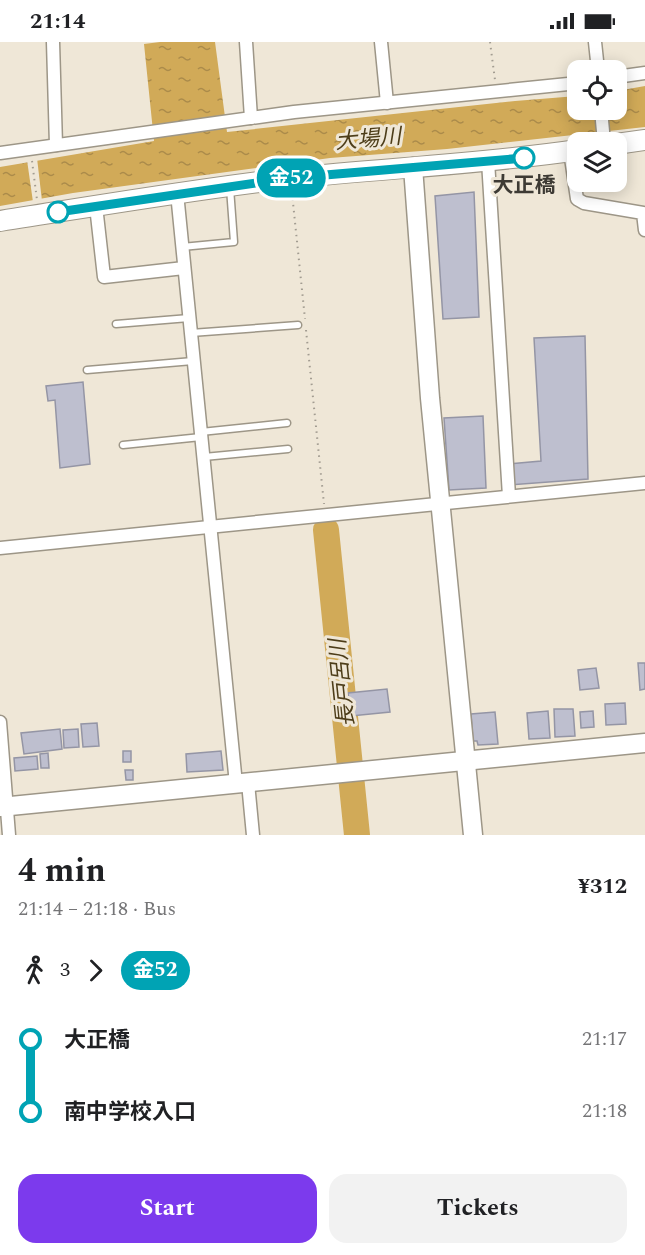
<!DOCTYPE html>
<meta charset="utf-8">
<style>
body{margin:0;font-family:Spectral,"Noto Sans JP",serif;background:#f2f2f2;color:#202124;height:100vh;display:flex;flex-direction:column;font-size:22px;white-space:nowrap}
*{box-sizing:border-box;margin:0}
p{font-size:20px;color:#757577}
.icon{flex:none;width:33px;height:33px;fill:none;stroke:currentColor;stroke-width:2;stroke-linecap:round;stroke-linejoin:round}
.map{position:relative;height:793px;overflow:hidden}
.details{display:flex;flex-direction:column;background:#fff;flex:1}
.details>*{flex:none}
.badge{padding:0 12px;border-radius:20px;font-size:21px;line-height:39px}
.fabs{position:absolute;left:567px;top:18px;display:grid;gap:12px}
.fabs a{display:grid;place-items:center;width:60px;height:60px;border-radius:12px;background:#fff;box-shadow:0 3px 15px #0003;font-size:30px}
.map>.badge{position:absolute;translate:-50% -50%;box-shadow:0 0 0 3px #fff}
.legs{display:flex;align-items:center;gap:9px;height:66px;padding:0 18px;font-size:20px}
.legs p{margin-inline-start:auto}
.overview{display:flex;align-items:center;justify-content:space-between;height:102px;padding:0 18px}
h1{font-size:33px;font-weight:700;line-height:45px}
.cta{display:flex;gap:12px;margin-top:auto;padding:12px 18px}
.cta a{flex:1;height:69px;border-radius:18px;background:#7c3aed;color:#fff;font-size:24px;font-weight:700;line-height:69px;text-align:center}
.cta a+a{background:#f2f2f2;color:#202124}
ul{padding:0 18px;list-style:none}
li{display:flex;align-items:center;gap:21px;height:72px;font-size:22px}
li i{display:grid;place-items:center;width:9px;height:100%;margin:0 8px;background:currentColor}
li i::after{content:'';width:15px;height:15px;margin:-8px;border:4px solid;border-radius:50%;background:#fff}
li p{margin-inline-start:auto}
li:first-child i{background:linear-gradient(#0000 50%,currentColor 0)}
li:last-child i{background:linear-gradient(currentColor 50%,#0000 0)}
.status{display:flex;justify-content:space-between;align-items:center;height:42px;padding:0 30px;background:#fff;direction:ltr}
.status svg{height:16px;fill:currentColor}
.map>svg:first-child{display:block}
.water{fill:url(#water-ripples)}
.pier{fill:#efe7d7}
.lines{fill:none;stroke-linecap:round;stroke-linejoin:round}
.river{stroke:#d1aa58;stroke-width:26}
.building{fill:#bebfcf;stroke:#9495a5;stroke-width:1.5}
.lane-casing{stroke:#9d9687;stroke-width:9}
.street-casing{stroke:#9d9687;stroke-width:15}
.secondary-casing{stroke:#9d9687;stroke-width:21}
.primary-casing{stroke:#9d9687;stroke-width:22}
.path{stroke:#a29c91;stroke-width:2;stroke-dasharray:1.5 4.5;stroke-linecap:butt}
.lane{stroke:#fff;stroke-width:6}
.street{stroke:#fff;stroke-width:12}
.secondary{stroke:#fff;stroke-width:18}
.primary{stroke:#fff;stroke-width:20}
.line-1-casing{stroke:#fff;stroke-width:14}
.line-1{stroke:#00a3b4;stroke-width:9}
.stop-1-dot{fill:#fff;stroke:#00a3b4;stroke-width:3}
.labels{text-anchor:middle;stroke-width:6;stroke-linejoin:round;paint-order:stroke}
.stop-label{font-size:21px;font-weight:bold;fill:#3d3a34;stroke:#efe7d7}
.water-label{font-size:22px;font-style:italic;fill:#4d3d19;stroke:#efe7d7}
</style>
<div class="status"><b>21:14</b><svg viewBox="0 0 49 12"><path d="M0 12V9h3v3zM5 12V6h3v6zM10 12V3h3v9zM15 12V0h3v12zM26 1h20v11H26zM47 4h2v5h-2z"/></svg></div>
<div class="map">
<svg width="645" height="793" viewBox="0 0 645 793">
<defs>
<pattern id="water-ripples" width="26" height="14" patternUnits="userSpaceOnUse" patternTransform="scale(1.5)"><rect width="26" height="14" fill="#d1aa58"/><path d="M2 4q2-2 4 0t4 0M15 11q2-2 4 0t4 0" fill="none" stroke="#ab8b4a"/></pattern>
</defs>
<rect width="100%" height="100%" fill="#efe7d7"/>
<polygon class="water" points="160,0 215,0 227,90 515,59 577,54 578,68 616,68 617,49 645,44 645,85 447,107 330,116 73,151 0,164 0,125 154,99 144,2"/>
<polygon class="pier" points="37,116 42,159 33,160 27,118"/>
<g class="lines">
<polyline class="river" points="326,488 357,793"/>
</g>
<g class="building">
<polygon points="474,150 479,275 443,277 435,154"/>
<polygon points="585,294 588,437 509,443 508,422 541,419 534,296"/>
<polygon points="83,340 90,422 60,426 55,358 48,359 46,344"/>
<polygon points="483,374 486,446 449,448 444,376"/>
<polygon points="638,621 645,621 645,647 640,648"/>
<polygon points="596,626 599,646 580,648 578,628"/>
<polygon points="387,647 390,670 351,674 348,651"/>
<polygon points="625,661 626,682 606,683 605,662"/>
<polygon points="554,667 573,667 575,694 555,695"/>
<polygon points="548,669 550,696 529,697 527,671"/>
<polygon points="593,669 594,685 581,686 580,670"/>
<polygon points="495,670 498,702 478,703 477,699 473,699 471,672"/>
<polygon points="97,681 99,704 83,705 81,682"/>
<polygon points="60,687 62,707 24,712 21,691"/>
<polygon points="78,687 79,705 64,706 63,688"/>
<rect x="123" y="709" width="8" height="11"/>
<polygon points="221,709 223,728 187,730 186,712"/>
<polygon points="48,711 49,726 41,726 40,712"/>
<polygon points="37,714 38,727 15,729 14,716"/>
<polygon points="125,728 133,728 133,738 126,738"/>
</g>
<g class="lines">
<defs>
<g id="lane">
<polyline points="182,205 234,200 230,146"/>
<polyline points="116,282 189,276"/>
<polyline points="191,291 298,283"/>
<polyline points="87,328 193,319"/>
<polyline points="201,390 287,381"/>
<polyline points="123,403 201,395"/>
<polyline points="204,415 288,407"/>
</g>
<g id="street">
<polyline points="53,0 56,103"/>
<polyline points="246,0 251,76"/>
<polyline points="381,0 387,61"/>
<polyline points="595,0 598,28"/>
<polyline points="616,35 645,31"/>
<polyline points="601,68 604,100"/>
<polyline points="570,109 577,157 584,161 643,171 645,188"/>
<polyline points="0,111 294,70 578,41"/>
<polyline points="488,119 509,454"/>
<polyline points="177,151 236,742"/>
<polyline points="96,164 104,235 184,226"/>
<polyline points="0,506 645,441"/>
<polyline points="0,680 9,793"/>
<polyline points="248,741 253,793"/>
</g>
<g id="secondary">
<polyline points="413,125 430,356 473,793"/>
<polyline points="0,765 645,701"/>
</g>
<g id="primary">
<polyline points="616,102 645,98"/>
<path d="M0,179C97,164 195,147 292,136C387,126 483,122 578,108"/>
</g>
</defs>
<use href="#lane" class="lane-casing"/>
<use href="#street" class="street-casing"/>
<use href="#secondary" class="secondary-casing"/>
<use href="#primary" class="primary-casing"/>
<g class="path">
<polyline points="490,0 495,38"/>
<polyline points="32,119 37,158"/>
<polyline points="292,151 305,277"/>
<polyline points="306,288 324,462"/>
</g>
<use href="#lane" class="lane"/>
<use href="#street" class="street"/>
<use href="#secondary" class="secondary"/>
<use href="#primary" class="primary"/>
</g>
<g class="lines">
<defs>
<polyline id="line-1" points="58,170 290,136 524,116"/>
</defs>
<use href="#line-1" class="line-1-casing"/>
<use href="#line-1" class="line-1"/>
</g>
<g class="stop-1-dot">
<circle cx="524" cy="116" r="10"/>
<circle cx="58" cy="170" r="10"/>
</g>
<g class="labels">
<g class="stop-label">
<text x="524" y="150">大正橋</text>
</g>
<g class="water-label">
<text transform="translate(368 96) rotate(-5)" y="8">大場川</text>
<text transform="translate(341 641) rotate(-96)" y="8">長戸呂川</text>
</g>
</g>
</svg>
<div class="fabs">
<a><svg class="icon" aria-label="locate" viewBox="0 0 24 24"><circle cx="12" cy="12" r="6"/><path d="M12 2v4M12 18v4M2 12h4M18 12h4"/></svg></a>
<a><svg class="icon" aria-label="layers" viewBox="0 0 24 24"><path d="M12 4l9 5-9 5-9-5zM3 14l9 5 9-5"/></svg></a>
</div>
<b class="badge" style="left:291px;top:136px;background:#00a3b4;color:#fff">金52</b>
</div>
<section class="details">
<div class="overview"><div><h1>4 min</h1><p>21:14 – 21:18 · Bus</p></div><b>¥312</b></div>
<div class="legs"><svg class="icon" aria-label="walk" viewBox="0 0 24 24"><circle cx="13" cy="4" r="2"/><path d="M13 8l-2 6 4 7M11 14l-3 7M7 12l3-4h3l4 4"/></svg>3<svg class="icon" aria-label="forward" viewBox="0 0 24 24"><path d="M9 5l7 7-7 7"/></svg><b class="badge" style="background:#00a3b4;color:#fff">金52</b></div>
<ul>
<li><i style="color:#00a3b4"></i><b>大正橋</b><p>21:17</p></li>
<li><i style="color:#00a3b4"></i><b>南中学校入口</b><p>21:18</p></li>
</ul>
<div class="cta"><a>Start</a><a>Tickets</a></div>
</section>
